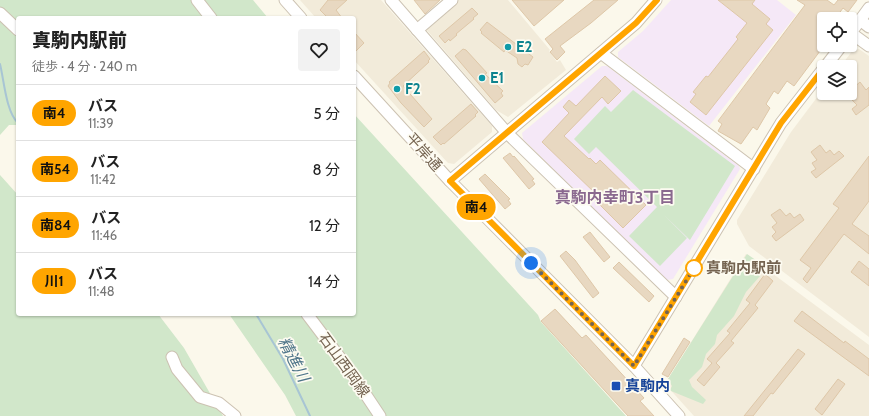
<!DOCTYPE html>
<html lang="ja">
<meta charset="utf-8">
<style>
body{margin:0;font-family:Cabin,"Noto Sans JP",sans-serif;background:#f2f2f2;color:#222;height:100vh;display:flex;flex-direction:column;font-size:15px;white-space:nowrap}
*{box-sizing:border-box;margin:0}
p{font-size:13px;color:#767676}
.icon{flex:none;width:22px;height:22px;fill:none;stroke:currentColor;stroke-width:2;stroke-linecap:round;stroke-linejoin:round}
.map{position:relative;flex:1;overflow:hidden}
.panel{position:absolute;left:16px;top:16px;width:340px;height:300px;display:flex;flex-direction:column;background:#fff;border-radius:4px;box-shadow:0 1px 3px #0004}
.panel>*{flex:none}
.badge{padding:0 8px;border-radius:13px;font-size:14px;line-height:26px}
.tools{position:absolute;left:817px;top:12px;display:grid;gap:8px}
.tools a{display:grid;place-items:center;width:40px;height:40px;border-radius:4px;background:#fff;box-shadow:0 1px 3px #0004;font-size:20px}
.you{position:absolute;width:20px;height:20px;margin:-10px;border:3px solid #fff;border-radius:50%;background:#1a73e8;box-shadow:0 0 0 6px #1a73e833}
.map>.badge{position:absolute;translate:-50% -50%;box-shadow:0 0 0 2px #fff}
.round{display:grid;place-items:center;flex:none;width:42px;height:42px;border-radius:4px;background:#f2f2f2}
.headline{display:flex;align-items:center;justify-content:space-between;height:68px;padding:0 16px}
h1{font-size:19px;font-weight:800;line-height:30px}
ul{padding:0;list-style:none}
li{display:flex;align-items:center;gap:12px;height:56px;padding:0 16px;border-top:1px solid #e0e0e0}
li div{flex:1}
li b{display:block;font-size:15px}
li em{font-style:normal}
li .badge{min-width:44px;font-weight:700;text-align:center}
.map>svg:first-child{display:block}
.residential{fill:#f2ebda}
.education{fill:#f5e8f7}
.green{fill:#d1e7ca}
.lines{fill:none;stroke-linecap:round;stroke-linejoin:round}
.stream{stroke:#a8c5d4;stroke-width:2}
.building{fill:#e8d8c1;stroke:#dec7a8}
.minor-casing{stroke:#ccc2b2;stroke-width:13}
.minor{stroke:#fff;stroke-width:11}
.line-casing{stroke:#fff;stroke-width:9}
.line{stroke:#ffa500;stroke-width:6}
.walk{stroke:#746350;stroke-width:4;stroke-dasharray:0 7.2}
.culture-dot{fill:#0f9aa8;stroke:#fdfbf1;stroke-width:1.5}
.stop-dot{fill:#fff;stroke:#ffa500;stroke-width:2}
.transit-dot{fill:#1a4fb4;stroke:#fdfbf1;stroke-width:1.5}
.labels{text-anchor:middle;stroke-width:3.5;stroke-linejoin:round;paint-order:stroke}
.culture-label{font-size:15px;font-weight:bold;fill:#0d838f;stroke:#fdfbf1;text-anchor:start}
.street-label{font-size:15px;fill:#746350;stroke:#fdfbf1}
.stop-label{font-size:15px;font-weight:bold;fill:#746350;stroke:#fdfbf1;text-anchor:start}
.transit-label{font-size:15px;font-weight:bold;fill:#164399;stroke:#fdfbf1;text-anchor:start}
.neighbourhood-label{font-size:16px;font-weight:bold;fill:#8a688f;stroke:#fdfbf1}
.water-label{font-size:16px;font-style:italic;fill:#4f768a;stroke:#fdfbf1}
</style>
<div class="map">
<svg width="869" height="416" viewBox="0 0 869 416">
<rect width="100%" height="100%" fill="#fbf8eb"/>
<g class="residential">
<polygon points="300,0 381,0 492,126 492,132 454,164 448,163 354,60 354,18 316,18"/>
<polygon points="459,0 508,0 550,50 549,51 557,62 560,60 566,70 508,117 496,110 425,28"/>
<polygon points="859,49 869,56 869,337 749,246 737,224 737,220 791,132 824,88 824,93 850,93 850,67 840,67 853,50"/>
<polygon points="746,254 869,345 869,416 694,416 665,384"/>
</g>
<g class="education">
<polygon points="671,0 777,0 796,15 709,126 618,57 618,52 643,31"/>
<polygon points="602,66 607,66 739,166 740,169 673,279 667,280 523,139 522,133"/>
</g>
<g class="green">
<polygon points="0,0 253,0 268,18 18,18 18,125 9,125 0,135"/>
<polygon points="633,90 735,166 690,240 664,215 687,238 660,266 629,236 657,207 596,147 589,154 574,139 605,106 611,112"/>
<polygon points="354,114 538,315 541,322 626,416 296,416 285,395 229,314 354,314"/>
<polygon points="0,175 18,195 18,314 158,314 184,348 223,416 0,416"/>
<polygon points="747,254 763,265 760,276 746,292 734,316 717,335 715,344 706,354 702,367 689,380 692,387 706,400 703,404 671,391 670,390 672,386 668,379"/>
</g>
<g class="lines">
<g class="stream">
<path d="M0,64C4,80 6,112 18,123"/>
<polyline points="256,314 283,359 310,416"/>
</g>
</g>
<g class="building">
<polygon points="328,0 347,0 336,10 342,18 328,18 320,10"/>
<polygon points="414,0 440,0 425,14"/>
<polygon points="512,0 564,0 534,26"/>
<polygon points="594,0 618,0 591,23 560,46 565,52 557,60 550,52 553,49 545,39"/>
<polygon points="718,0 755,0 752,4 770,19 766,24 773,30 706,115 690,102 696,94 693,92 706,76 708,77 738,39 736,37 747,23"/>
<polygon points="797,0 827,0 834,5 838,0 857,0 848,12 843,8 835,19 824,19 824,42 818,50 820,51 794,86 787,81 778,94 774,91 766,104 770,108 757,130 753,127 741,144 718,131 722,124 718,121 805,5"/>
<polygon points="472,8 478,14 473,18 474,19 456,34 457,35 450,41 449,39 445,43 439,36"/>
<polygon points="487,22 533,57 528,65 525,64 522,67 518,64 517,58 505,50 504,52 481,33 482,32 480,30"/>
<polygon points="354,32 364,43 354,53"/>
<polygon points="463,49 466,50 487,73 485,74 503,91 501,93 503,96 495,103 455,56"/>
<polygon points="424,51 430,59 428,61 429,62 403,86 432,119 424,127 401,103 388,86 390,83 389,82"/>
<polygon points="605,76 621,91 608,104 602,97 564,136 589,159 590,158 596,164 600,160 646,205 623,228 593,198 596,194 542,142 569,113 563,107 569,100 576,106"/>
<polygon points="860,82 866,90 869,87 869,105 856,115 852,109 857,105 852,100 857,96 852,89"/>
<polygon points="471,104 478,112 475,115 476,116 444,144 443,143 441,145 433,137"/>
<polygon points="820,145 826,153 830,150 834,155 839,151 844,156 816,178 811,172 816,169 812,163 817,160 811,152"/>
<polygon points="510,153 513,157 514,156 534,179 532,180 535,184 529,189 503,158"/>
<polygon points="869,156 869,201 852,224 869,236 869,254 844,234 807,283 803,279 811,268 800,260 839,208 833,204"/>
<polygon points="485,174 510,199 508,200 511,204 505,209 479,179"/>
<polygon points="780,209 786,216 790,213 794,218 800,214 804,220 776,241 772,236 776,232 772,227 777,223 771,215"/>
<polygon points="590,232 610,257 604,262 583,237"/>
<polygon points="566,251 575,260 599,293 593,298 560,256"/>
<polygon points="859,261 869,269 869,286 851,272"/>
<polygon points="619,262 654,296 649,302 613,268"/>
<polygon points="765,274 773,281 755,305 758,308 731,341 734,343 716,363 720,367 704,386 697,380 712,363 707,359 730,333 727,331 750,303 746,300"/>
<polygon points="555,309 582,338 586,335 644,398 640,401 654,416 628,416 541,321"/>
<polygon points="802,311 844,343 845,341 869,359 869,376 794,321"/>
<polygon points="684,338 690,342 668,377 662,374"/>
<polygon points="798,349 805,354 773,394 771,393 753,416 744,416"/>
<polygon points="838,379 845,384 822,415 815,409"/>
</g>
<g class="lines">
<defs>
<g id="minor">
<polyline points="197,0 211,18"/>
<polyline points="285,0 301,18"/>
<polyline points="391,0 507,133 676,297"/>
<polyline points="0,13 18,30"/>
<polyline points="860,20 869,27"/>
<polyline points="417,30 452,0"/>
<polyline points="851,33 869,46"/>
<polyline points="850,34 869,8"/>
<polyline points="601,53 754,169"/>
<polyline points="825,67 842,45"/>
<polyline points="354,76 450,181 634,366 679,416"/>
<polyline points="450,181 636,23 656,0"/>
<polyline points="307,314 350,371 380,416"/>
<polyline points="172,357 177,369 200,397 219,403 235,416"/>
<polyline points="634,366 781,123 824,68"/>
</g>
</defs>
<use href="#minor" class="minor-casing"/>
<use href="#minor" class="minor"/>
</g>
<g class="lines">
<defs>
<polyline id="line" points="657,0 636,23 450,181 634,366 781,123 824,68"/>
</defs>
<use href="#line" class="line-casing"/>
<use href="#line" class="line"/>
<polyline class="walk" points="531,263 634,366 694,268"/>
</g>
<g class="culture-dot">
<circle cx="508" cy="47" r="4"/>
<circle cx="482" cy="78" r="4"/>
<circle cx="397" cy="89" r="4"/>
</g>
<circle class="stop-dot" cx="694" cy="268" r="8"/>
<rect class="transit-dot" x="611" y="381" width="10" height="10" rx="2"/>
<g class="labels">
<g class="culture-label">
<text x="516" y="52">E2</text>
<text x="490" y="83">E1</text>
<text x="405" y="94">F2</text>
</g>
<g class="street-label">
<text transform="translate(424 152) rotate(48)" y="5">平岸通</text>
<text transform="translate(344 365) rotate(54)" y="5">石山西岡線</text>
</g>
<g class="stop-label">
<text x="706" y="273">真駒内駅前</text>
</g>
<g class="transit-label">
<text x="625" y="391">真駒内</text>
</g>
<g class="neighbourhood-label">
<text x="615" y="203">真駒内幸町3丁目</text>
</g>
<g class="water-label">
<text transform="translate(294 359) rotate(62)" y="6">精進川</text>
</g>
</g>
</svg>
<div class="tools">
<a><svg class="icon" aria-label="locate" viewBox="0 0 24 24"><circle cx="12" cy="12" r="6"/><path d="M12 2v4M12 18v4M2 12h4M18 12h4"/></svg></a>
<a><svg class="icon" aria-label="layers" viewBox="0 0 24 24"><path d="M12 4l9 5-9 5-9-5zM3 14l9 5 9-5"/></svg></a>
</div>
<div class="you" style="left:531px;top:263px"></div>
<b class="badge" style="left:476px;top:207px;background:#ffa500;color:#111">南4</b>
<section class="panel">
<div class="headline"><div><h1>真駒内駅前</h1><p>徒歩 · 4 分 · 240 m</p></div><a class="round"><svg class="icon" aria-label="heart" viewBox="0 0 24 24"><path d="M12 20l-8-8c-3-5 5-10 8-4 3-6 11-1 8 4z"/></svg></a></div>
<ul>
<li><span class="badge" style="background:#ffa500;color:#111">南4</span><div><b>バス</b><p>11:39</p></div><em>5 分</em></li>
<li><span class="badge" style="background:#ffa500;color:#111">南54</span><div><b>バス</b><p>11:42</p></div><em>8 分</em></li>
<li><span class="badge" style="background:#ffa500;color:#111">南84</span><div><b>バス</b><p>11:46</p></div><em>12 分</em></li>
<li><span class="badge" style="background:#ffa500;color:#111">川1</span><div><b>バス</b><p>11:48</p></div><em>14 分</em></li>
</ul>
</section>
</div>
